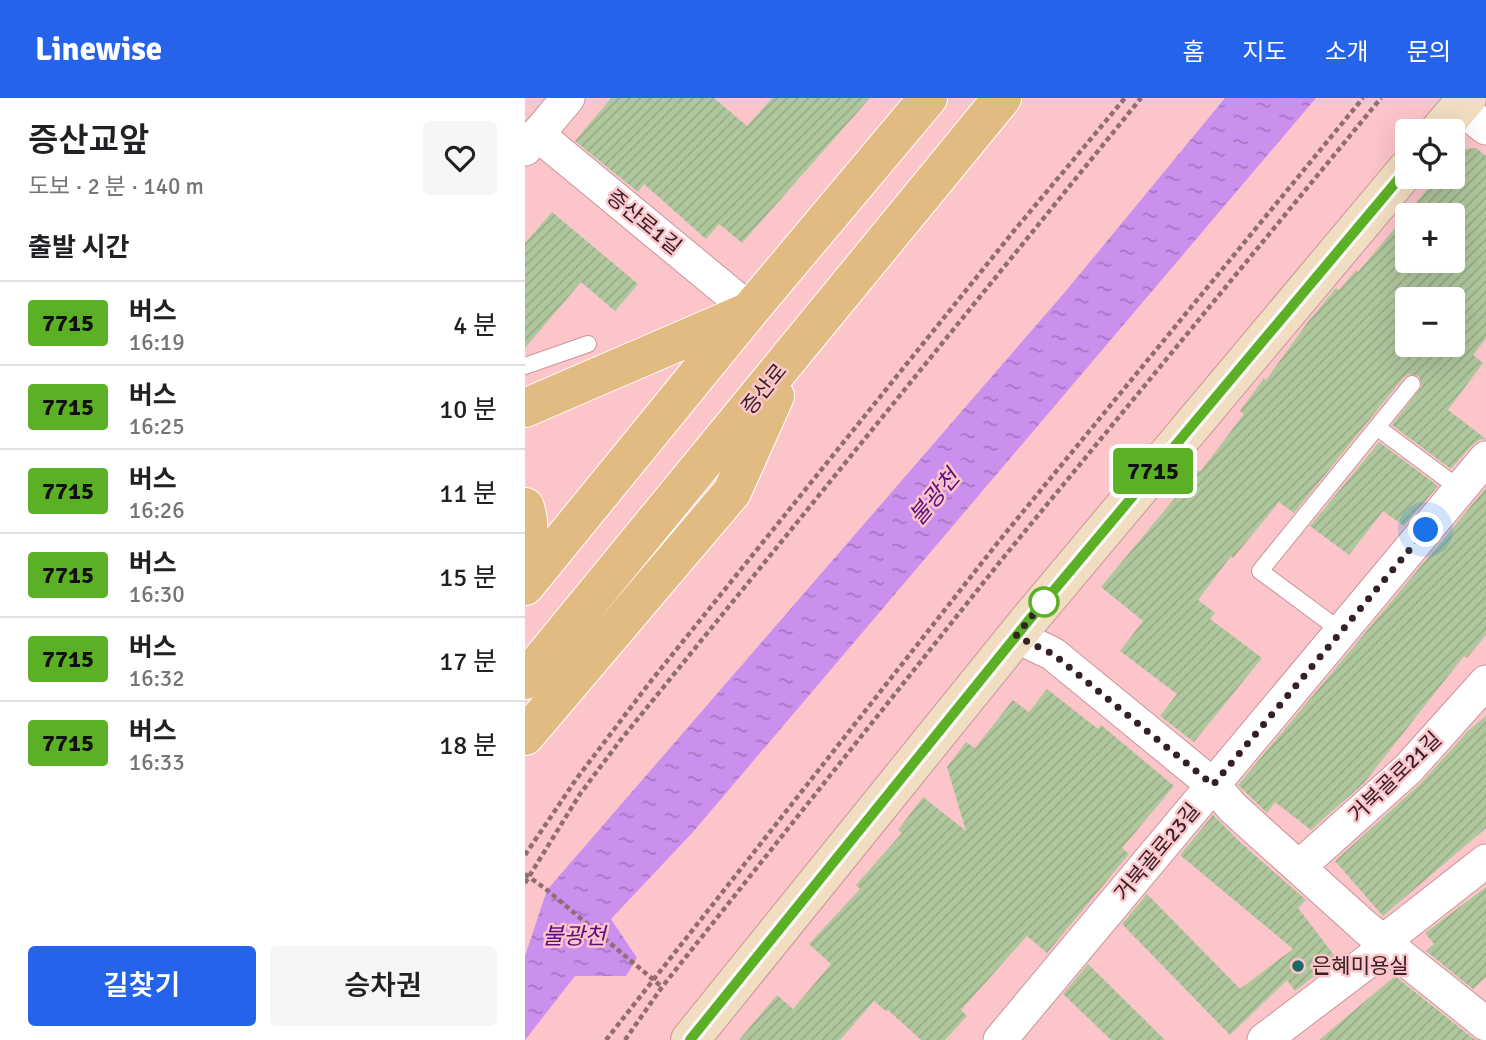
<!DOCTYPE html>
<html lang="ko">
<meta charset="utf-8">
<style>
body{margin:0;font-family:Signika,"Noto Sans KR",sans-serif;background:#f6f6f6;color:#202124;height:100vh;display:flex;flex-direction:column;font-size:26px;white-space:nowrap}
*{box-sizing:border-box;margin:0}
p{font-size:23px;color:#757577}
.icon{flex:none;width:38px;height:38px;fill:none;stroke:currentColor;stroke-width:2;stroke-linecap:round;stroke-linejoin:round}
.map{position:relative;flex:1;overflow:hidden}
.drawer{display:flex;flex-direction:column;background:#fff;width:525px}
.drawer>*{flex:none}
.badge{padding:0 14px;border-radius:5px;font-size:24px;line-height:46px}
.tools{position:absolute;left:870px;top:21px;display:grid;gap:14px}
.tools a{display:grid;place-items:center;width:70px;height:70px;border-radius:7px;background:#fff;box-shadow:0 7px 28px #0002;font-size:35px}
.you{position:absolute;width:35px;height:35px;margin:-18px;border:5px solid #fff;border-radius:50%;background:#1a73e8;box-shadow:0 0 0 10px #1a73e833}
.map>.badge{position:absolute;translate:-50% -50%;box-shadow:0 0 0 4px #fff}
h2{padding:0 28px;font-size:26px;line-height:63px}
.round{display:grid;place-items:center;flex:none;width:74px;height:74px;border-radius:7px;background:#f6f6f6}
.headline{display:flex;align-items:center;justify-content:space-between;height:119px;padding:0 28px}
h1{font-size:33px;font-weight:600;line-height:52px}
.cta{display:flex;gap:14px;margin-top:auto;padding:14px 28px}
.cta a{flex:1;height:80px;border-radius:7px;background:#2563eb;color:#fff;font-size:28px;font-weight:600;line-height:80px;text-align:center}
.cta a+a{background:#f6f6f6;color:#202124}
ul{padding:0;list-style:none}
li{display:flex;align-items:center;gap:21px;height:84px;padding:0 28px;border-top:2px solid #e0e0e0}
li div{flex:1}
li b{display:block;font-size:26px}
li em{font-style:normal}
li .badge{min-width:77px;font-weight:700;text-align:center}
header{display:flex;align-items:center;gap:42px;box-sizing:border-box;height:98px;padding:0 35px;background:#2563eb;color:#fff}
header strong{font-size:33px}
nav{display:flex;gap:38px;margin-inline-start:auto;font-size:24px}
main{display:flex;flex:1;min-height:0}
.map>svg:first-child{display:block}
.water{fill:url(#water-ripples)}
.building{fill:url(#building-hatch);fill-rule:evenodd}
.lines{fill:none;stroke-linecap:round;stroke-linejoin:round}
.lane-casing{stroke:#c89499;stroke-width:18}
.street-casing{stroke:#c89499;stroke-width:35}
.secondary-casing{stroke:#c89499;stroke-width:40}
.primary-casing{stroke:#fff;stroke-width:40}
.path{stroke:#916c70;stroke-width:4.5;stroke-dasharray:5 3.5;stroke-linecap:butt}
.lane{stroke:#fff;stroke-width:16}
.street{stroke:#fff;stroke-width:33}
.secondary{stroke:#f1ddc1;stroke-width:38}
.primary{stroke:#e2bb83;stroke-width:38}
.line-casing{stroke:#fff;stroke-width:16}
.line{stroke:#5bb025;stroke-width:10}
.walk{stroke:#352023;stroke-width:7;stroke-dasharray:0 12.6}
.stop-dot{fill:#fff;stroke:#5bb025;stroke-width:3.5}
.poi-dot{fill:#1b6865;stroke:#fcc5ca;stroke-width:2.5}
.labels{text-anchor:middle;stroke-width:5;stroke-linejoin:round;paint-order:stroke}
.street-label{font-size:21px;fill:#352023;stroke:#fcc5ca}
.poi-label{font-size:21px;fill:#352023;stroke:#fcc5ca;text-anchor:start}
.water-label{font-size:23px;font-style:italic;fill:#5e0e80;stroke:#fcc5ca}
</style>
<header>
<strong>Linewise</strong>
<nav><a>홈</a><a>지도</a><a>소개</a><a>문의</a></nav>
</header>
<main>
<section class="drawer">
<div class="headline"><div><h1>증산교앞</h1><p>도보 · 2 분 · 140 m</p></div><a class="round"><svg class="icon" aria-label="heart" viewBox="0 0 24 24"><path d="M12 20l-8-8c-3-5 5-10 8-4 3-6 11-1 8 4z"/></svg></a></div>
<h2>출발 시간</h2>
<ul>
<li><span class="badge" style="background:#5bb025;color:#111">7715</span><div><b>버스</b><p>16:19</p></div><em>4 분</em></li>
<li><span class="badge" style="background:#5bb025;color:#111">7715</span><div><b>버스</b><p>16:25</p></div><em>10 분</em></li>
<li><span class="badge" style="background:#5bb025;color:#111">7715</span><div><b>버스</b><p>16:26</p></div><em>11 분</em></li>
<li><span class="badge" style="background:#5bb025;color:#111">7715</span><div><b>버스</b><p>16:30</p></div><em>15 분</em></li>
<li><span class="badge" style="background:#5bb025;color:#111">7715</span><div><b>버스</b><p>16:32</p></div><em>17 분</em></li>
<li><span class="badge" style="background:#5bb025;color:#111">7715</span><div><b>버스</b><p>16:33</p></div><em>18 분</em></li>
</ul>
<div class="cta"><a>길찾기</a><a>승차권</a></div>
</section>
<div class="map">
<svg width="961" height="942" viewBox="0 0 961 942">
<defs>
<pattern id="water-ripples" width="26" height="14" patternUnits="userSpaceOnUse" patternTransform="scale(1.75)"><rect width="26" height="14" fill="#cb90ee"/><path d="M2 4q2-2 4 0t4 0M15 11q2-2 4 0t4 0" fill="none" stroke="#a675c0"/></pattern>
<pattern id="building-hatch" width="6" height="6" patternUnits="userSpaceOnUse" patternTransform="scale(1.75)"><rect width="6" height="6" fill="#afc79d"/><path d="M-1 1l2-2M0 6l6-6M5 7l2-2" fill="none" stroke="#97ab87"/></pattern>
</defs>
<rect width="100%" height="100%" fill="#fcc5ca"/>
<polygon class="water" points="700,0 791,0 168,734 86,821 112,860 101,878 50,878 0,942 0,858 22,792 540,194"/>
<g class="building">
<polygon points="86,0 189,0 222,28 247,0 345,0 217,145 194,126 181,141 119,86 113,94 50,43"/>
<path d="M951,50L961,58V240L948,257L958,265L923,312L961,341L954,342L947,347L926,371L867,327L897,288L894,278L884,276L879,279L769,415L754,404L708,460L706,458L673,502L690,515L685,521L737,560L669,644L635,618L652,596L595,553L618,523L576,489L673,372L675,374L719,316L715,313L739,280L741,282L782,225L811,190L814,192L831,172L833,174L913,79H928V52ZM882,117H928V163H882ZM882,201H928V247H882Z"/>
<polygon points="27,114 113,186 90,213 56,184 0,250 0,145"/>
<polygon points="854,344 913,388 879,428 858,413 824,457 785,428"/>
<polygon points="961,390 961,537 942,560 939,558 839,685 786,732 750,704 742,715 713,687"/>
<polygon points="522,591 573,631 576,627 649,688 597,750 604,756 522,855 502,838 436,912 442,918 420,942 396,942 363,912 361,913 349,903 315,942 214,942 252,897 268,911 306,866 284,846 335,791 331,787 377,735 373,732 398,699 441,733 422,669 441,644 450,650 488,602 504,614"/>
<polygon points="961,618 961,730 858,818 810,763 896,685 943,633"/>
<polygon points="688,717 717,746 781,802 773,810 812,861 770,893 762,882 705,937 597,826 622,796 715,891 768,851 655,757"/>
<polygon points="961,789 961,879 948,891 901,853 909,846 900,835"/>
<polygon points="563,866 640,942 586,942 538,896"/>
<polygon points="870,878 949,941 951,942 794,942"/>
</g>
<g class="lines">
<defs>
<g id="lane">
<polyline points="0,268 63,246"/>
<polyline points="853,330 935,391"/>
<polyline points="816,533 735,473 887,286"/>
</g>
<g id="street">
<polyline points="934,9 961,30"/>
<polyline points="12,36 225,212"/>
<polyline points="0,51 43,0"/>
<polyline points="491,538 528,556 688,687 708,710 841,830 961,926"/>
<polyline points="774,769 883,671 961,584"/>
<polyline points="475,942 961,360"/>
<polyline points="739,942 847,860 860,842 961,763"/>
</g>
<g id="secondary">
<polyline points="914,33 942,0"/>
<polyline points="165,942 504,522 882,71"/>
</g>
<g id="primary">
<polyline points="0,310 220,215"/>
<path d="M0,409C4,421 5,437 0,449"/>
<polyline points="0,488 225,212 403,0"/>
<polyline points="0,582 477,0"/>
<polyline points="0,638 207,394 250,298"/>
</g>
</defs>
<use href="#lane" class="lane-casing"/>
<use href="#street" class="street-casing"/>
<use href="#secondary" class="secondary-casing"/>
<use href="#primary" class="primary-casing"/>
<g class="path">
<polyline points="0,757 52,680 126,583 488,134 600,0"/>
<polyline points="0,776 22,792 137,889"/>
<polyline points="0,785 55,696 94,644 616,0"/>
<polyline points="81,942 474,443 838,0"/>
<polyline points="100,942 137,889 478,460 856,0"/>
</g>
<use href="#lane" class="lane"/>
<use href="#street" class="street"/>
<use href="#secondary" class="secondary"/>
<use href="#primary" class="primary"/>
</g>
<g class="lines">
<defs>
<polyline id="line" points="165,942 504,522 882,71"/>
</defs>
<use href="#line" class="line-casing"/>
<use href="#line" class="line"/>
<polyline class="walk" points="519,504 521,501 491,538 528,556 688,687 901,432"/>
</g>
<circle class="stop-dot" cx="519" cy="504" r="14"/>
<circle class="poi-dot" cx="773" cy="868" r="7"/>
<g class="labels">
<g class="street-label">
<text transform="translate(119 124) rotate(39)" y="7">증산로1길</text>
<text transform="translate(239 291) rotate(-51)" y="7">증산로</text>
<text transform="translate(870 679) rotate(-44)" y="7">거북골로21길</text>
<text transform="translate(632 754) rotate(-50)" y="7">거북골로23길</text>
</g>
<g class="poi-label">
<text x="787" y="875">은혜미용실</text>
</g>
<g class="water-label">
<text transform="translate(409 399) rotate(-50)" y="8">불광천</text>
<text x="49" y="846">불광천</text>
</g>
</g>
</svg>
<div class="tools">
<a><svg class="icon" aria-label="locate" viewBox="0 0 24 24"><circle cx="12" cy="12" r="6"/><path d="M12 2v4M12 18v4M2 12h4M18 12h4"/></svg></a>
<a>+</a>
<a>−</a>
</div>
<div class="you" style="left:901px;top:432px"></div>
<b class="badge" style="left:628px;top:373px;background:#5bb025;color:#111">7715</b>
</div>
</main>
